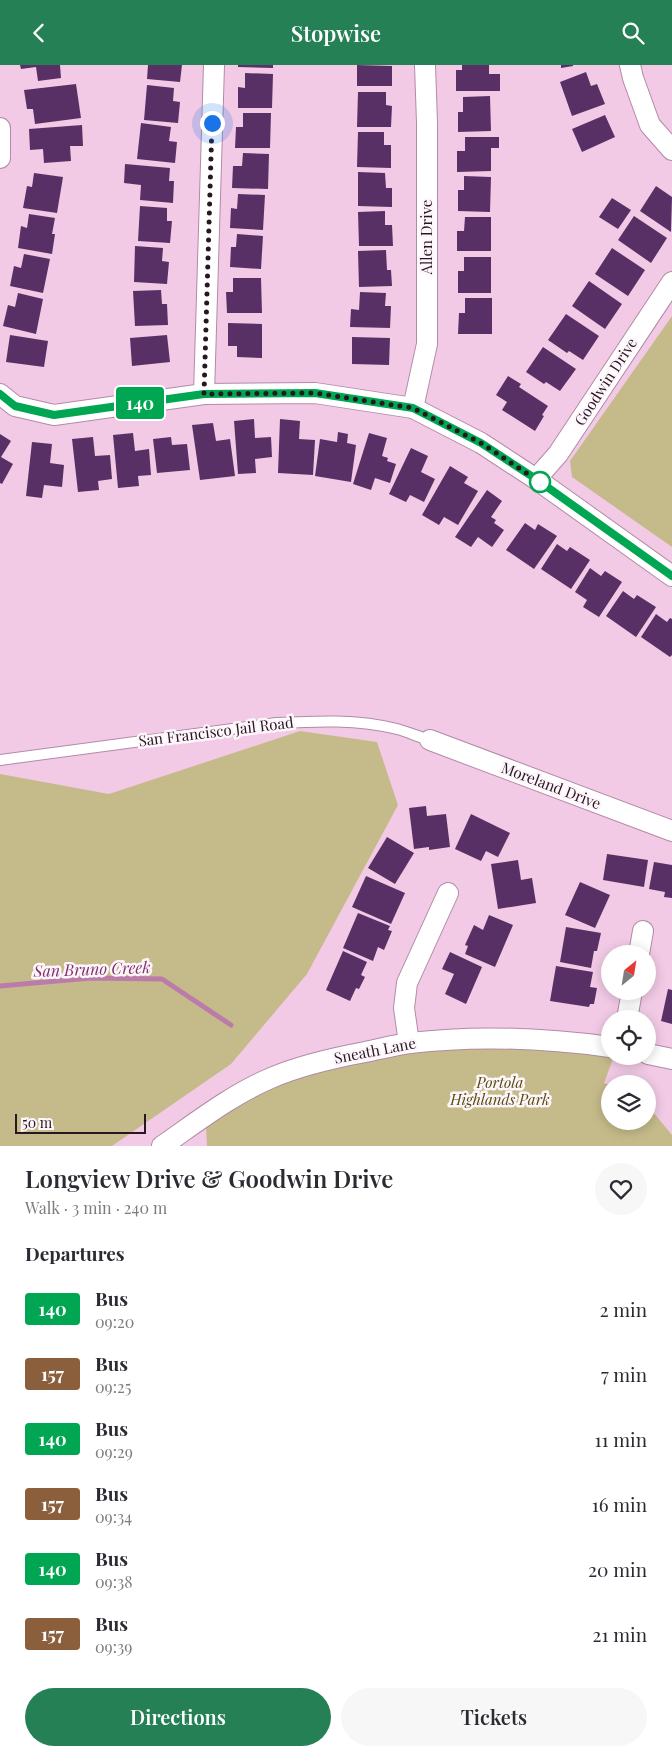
<!DOCTYPE html>
<meta charset="utf-8">
<style>
body{margin:0;font-family:"Playfair Display",serif;background:#f7f7f7;color:#2b2b33;height:100vh;display:flex;flex-direction:column;font-size:19px;white-space:nowrap}
*{box-sizing:border-box;margin:0}
p{font-size:16px;color:#7c7c81}
.icon{flex:none;width:28px;height:28px;fill:none;stroke:currentColor;stroke-width:2;stroke-linecap:round;stroke-linejoin:round}
.map{position:relative;height:1081px;overflow:hidden}
.drawer{display:flex;flex-direction:column;background:#fff;flex:1}
.drawer>*{flex:none}
.badge{padding:0 10px;border-radius:4px;font-size:18px;line-height:32px}
.needle{width:32px;rotate:30deg}
.buttons{position:absolute;left:601px;top:880px;display:grid;gap:10px}
.buttons a{display:grid;place-items:center;width:55px;height:55px;border-radius:50%;background:#fff;box-shadow:0 2px 12px #0003;font-size:25px}
.scale{position:absolute;left:15px;bottom:12px;width:131px;box-sizing:border-box;padding-left:5px;border:2px solid #261721;border-top:0;font-size:14px;line-height:18px;white-space:nowrap;color:#261721;-webkit-text-stroke:4px #fef6fb;paint-order:stroke}
.you{position:absolute;width:25px;height:25px;margin:-12px;border:4px solid #fff;border-radius:50%;background:#1a73e8;box-shadow:0 0 0 8px #1a73e833}
.map>.badge{position:absolute;translate:-50% -50%;box-shadow:0 0 0 2px #fff}
h2{padding:0 25px;font-size:19px;line-height:45px}
.round{display:grid;place-items:center;flex:none;width:52px;height:52px;border-radius:26px;background:#f7f7f7}
.summary{display:flex;align-items:center;justify-content:space-between;height:85px;padding:0 25px}
h1{font-size:24px;font-weight:600;line-height:38px}
.primary-button{display:flex;gap:10px;margin-top:auto;padding:10px 25px}
.primary-button a{flex:1;height:58px;border-radius:30px;background:#268055;color:#fff;font-size:20px;font-weight:600;line-height:58px;text-align:center}
.primary-button a+a{background:#f7f7f7;color:#2b2b33}
ul{padding:0;list-style:none}
li{display:flex;align-items:center;gap:15px;height:65px;padding:0 25px}
li div{flex:1}
li b{display:block;font-size:19px}
li em{font-style:normal}
li .badge{min-width:55px;font-weight:700;text-align:center}
header{display:flex;justify-content:space-between;align-items:center;height:65px;padding:0 25px;background:#268055;color:#fff;font-size:22px;font-weight:600}
.map>svg:first-child{display:block}
.green{fill:#c5bb8a}
.lines{fill:none;stroke-linecap:round;stroke-linejoin:round}
.stream{stroke:#bc7ca9;stroke-width:5}
.building{fill:#593065}
.service-casing{stroke:#b18ba5;stroke-width:12}
.minor-casing{stroke:#b18ba5;stroke-width:22}
.service{stroke:#fff;stroke-width:10}
.minor{stroke:#fff;stroke-width:20}
.line-casing{stroke:#fff;stroke-width:11}
.line{stroke:#00a651;stroke-width:8}
.walk{stroke:#261721;stroke-width:5;stroke-dasharray:0 9}
.stop-dot{fill:#fff;stroke:#00a651;stroke-width:2.5}
.labels{text-anchor:middle;stroke-width:5;stroke-linejoin:round;paint-order:stroke}
.street-label{font-size:15px;fill:#261721;stroke:#fef6fb}
.park-label{font-size:15px;font-style:italic;fill:#574c10;stroke:#fef6fb}
.water-label{font-size:16px;font-style:italic;fill:#7f316c;stroke:#fef6fb}
</style>
<header><svg class="icon" aria-label="back" viewBox="0 0 24 24"><path d="M15 5l-7 7 7 7"/></svg>Stopwise<svg class="icon" aria-label="search" viewBox="0 0 24 24"><circle cx="10" cy="10" r="6"/><path d="M15 15l6 6"/></svg></header>
<div class="map">
<svg width="672" height="1081" viewBox="0 0 672 1081">
<rect width="100%" height="100%" fill="#f2cae5"/>
<g class="green">
<polygon points="672,251 672,482 572,412 570,396"/>
<polygon points="300,666 377,677 398,740 307,909 231,999 112,1081 0,1081 0,709 109,729"/>
<polygon points="467,972 614,991 604,1018 610,1020 610,1056 648,1056 648,1041 672,1070 672,1081 207,1081 205,1044 267,1014"/>
</g>
<g class="lines">
<polyline class="stream" points="0,921 91,913 162,914 231,960"/>
</g>
<g class="building">
<polygon points="20,0 60,0 61,13 38,16 36,2 21,4"/>
<polygon points="148,0 182,0 180,17 147,14"/>
<polygon points="238,0 273,0 273,3 238,2"/>
<polygon points="357,0 392,1 392,21 357,21"/>
<polygon points="462,0 489,0 489,9 500,9 500,26 456,26 456,5 462,5"/>
<polygon points="561,0 573,0 573,1 561,3"/>
<polygon points="586,7 591,21 597,19 605,39 572,51 560,17"/>
<polygon points="245,8 273,9 272,43 238,43 238,22 245,23"/>
<polygon points="76,19 81,53 35,59 33,44 27,44 24,25"/>
<polygon points="147,20 174,23 173,36 180,37 178,58 144,55"/>
<polygon points="358,27 386,27 386,40 392,41 391,62 357,62"/>
<polygon points="490,31 491,66 458,67 458,47 463,47 463,32"/>
<polygon points="243,48 271,48 270,83 235,83 236,62 243,62"/>
<polygon points="605,50 615,72 582,87 572,64"/>
<polygon points="141,58 171,62 169,76 177,77 175,98 137,94"/>
<polygon points="82,60 83,81 70,81 71,96 44,98 43,84 30,85 29,64"/>
<polygon points="358,67 384,67 384,80 391,80 391,103 357,102"/>
<polygon points="465,72 499,72 499,83 491,83 491,106 457,107 457,86 465,86"/>
<polygon points="243,88 269,89 268,124 232,123 233,101 242,101"/>
<polygon points="125,99 170,103 169,116 174,116 173,138 140,135 141,120 124,118"/>
<polygon points="358,107 385,108 386,123 392,123 392,142 358,141"/>
<polygon points="34,108 63,112 57,148 23,143 27,121 32,122"/>
<polygon points="464,111 491,112 490,147 458,146 458,125 464,125"/>
<polygon points="656,121 672,132 671,167 640,146"/>
<polygon points="238,129 265,130 263,165 230,163 231,143 237,144"/>
<polygon points="612,133 631,145 618,164 599,152"/>
<polygon points="140,141 167,143 167,156 172,156 170,178 138,176"/>
<polygon points="385,146 385,160 392,160 393,181 359,181 358,147"/>
<polygon points="29,149 55,153 52,169 55,169 52,189 18,183 21,161 27,163"/>
<polygon points="634,151 667,173 651,198 618,175"/>
<polygon points="465,152 491,152 491,186 457,186 457,166 464,166"/>
<polygon points="237,169 263,171 261,204 230,202 231,182 236,182"/>
<polygon points="135,181 163,183 162,196 169,197 167,219 134,217"/>
<polygon points="612,183 645,205 628,231 595,209"/>
<polygon points="386,185 387,205 391,205 392,221 359,222 358,186"/>
<polygon points="24,189 50,194 43,228 10,221 14,201 21,203"/>
<polygon points="464,192 491,192 491,228 458,228 458,206 464,206"/>
<polygon points="233,213 261,213 262,248 227,248 226,227 233,227"/>
<polygon points="589,216 622,239 605,264 572,241"/>
<polygon points="161,225 162,239 167,239 168,260 135,261 133,226"/>
<polygon points="360,227 386,228 385,241 391,241 390,263 350,262 351,244 359,245"/>
<polygon points="18,228 43,234 36,269 3,261 8,240 15,242"/>
<polygon points="465,233 492,233 492,269 458,269 459,248 465,248"/>
<polygon points="566,249 599,271 583,295 569,286 567,288 548,275"/>
<polygon points="228,258 262,259 262,293 237,292 237,281 228,281"/>
<polygon points="10,270 48,276 44,302 6,297"/>
<polygon points="167,270 170,297 132,301 130,273"/>
<polygon points="352,272 390,273 389,300 352,299"/>
<polygon points="543,282 576,304 560,326 546,317 544,319 526,307"/>
<polygon points="508,311 521,319 519,322 548,341 542,350 544,351 535,366 502,345 507,337 496,330"/>
<polygon points="254,354 255,373 271,372 272,392 255,394 256,408 238,409 234,356"/>
<polygon points="280,354 300,356 299,374 315,375 313,410 278,408"/>
<polygon points="213,358 216,376 230,374 235,411 200,415 192,360"/>
<polygon points="338,367 348,369 347,378 356,380 351,417 315,411 320,374 337,377"/>
<polygon points="133,368 135,386 149,384 151,410 138,411 139,421 118,423 113,370"/>
<polygon points="369,368 387,373 382,391 388,393 387,396 396,399 390,418 375,413 371,425 353,419"/>
<polygon points="0,369 11,376 1,392 13,399 2,419 0,418"/>
<polygon points="93,372 95,391 110,390 112,414 98,416 99,425 78,427 72,374"/>
<polygon points="171,372 172,380 187,379 190,405 157,408 153,374"/>
<polygon points="32,377 52,379 50,398 64,400 62,422 44,420 42,433 26,431"/>
<polygon points="411,383 428,391 421,407 435,414 424,437 410,430 406,437 389,429"/>
<polygon points="450,401 468,412 464,418 478,426 458,460 444,452 439,460 422,450"/>
<polygon points="487,425 502,436 491,452 496,455 494,458 504,465 492,482 478,472 471,482 455,472"/>
<polygon points="525,458 535,465 538,459 557,471 534,504 506,485"/>
<polygon points="557,479 567,486 570,482 590,495 571,524 541,504"/>
<polygon points="590,503 601,511 605,506 622,517 599,552 583,542 587,535 575,527"/>
<polygon points="623,526 634,534 637,530 656,542 636,572 606,551"/>
<polygon points="656,549 667,557 670,553 672,554 672,590 670,592 641,572"/>
<polygon points="426,741 427,751 446,749 450,782 429,785 429,782 414,784 409,743"/>
<polygon points="471,749 510,768 498,792 486,786 481,796 455,784"/>
<polygon points="387,772 414,788 395,819 368,803"/>
<polygon points="607,789 648,795 644,822 603,815"/>
<polygon points="518,795 521,815 532,813 536,838 498,844 491,799"/>
<polygon points="654,797 672,800 672,833 664,832 665,827 649,824"/>
<polygon points="366,811 405,828 391,859 352,842"/>
<polygon points="580,817 610,830 595,863 565,850"/>
<polygon points="358,848 390,861 388,865 392,866 384,885 378,882 373,896 343,883"/>
<polygon points="489,850 513,860 495,902 465,889 468,881 465,880 474,860 483,865"/>
<polygon points="566,862 601,868 597,886 594,886 591,903 560,897"/>
<polygon points="343,886 367,897 361,910 365,912 359,924 356,923 350,936 326,925"/>
<polygon points="450,887 482,902 466,939 445,929 454,909 442,904"/>
<polygon points="556,901 593,907 590,922 597,923 594,939 590,939 589,942 550,936"/>
<polygon points="668,924 672,925 672,959 661,956"/>
</g>
<g class="lines">
<defs>
<path id="service" d="M0,695L276,658C317,656 357,654 397,664C408,667 419,672 430,675"/>
<g id="minor">
<polyline points="630,0 633,13 650,60 672,85"/>
<polyline points="0,63 0,93"/>
<polyline points="0,329 15,341 54,350 204,329 315,328 413,343 481,378 536,414 672,511"/>
<polyline points="204,329 214,0"/>
<polyline points="413,343 427,279 427,58 425,0"/>
<polyline points="536,414 558,389 672,217"/>
<polyline points="430,675 672,766"/>
<polyline points="639,889 643,866"/>
<polyline points="627,954 632,926"/>
<polyline points="409,978 404,943 407,918 448,828"/>
<polyline points="648,989 672,994"/>
<path d="M162,1081C197,1057 231,1030 271,1013C301,1000 333,993 365,987C380,984 395,980 410,978C477,970 544,973 610,982"/>
</g>
</defs>
<use href="#service" class="service-casing"/>
<use href="#minor" class="minor-casing"/>
<use href="#service" class="service"/>
<use href="#minor" class="minor"/>
</g>
<g class="lines">
<defs>
<polyline id="line" points="0,329 15,341 54,350 204,329 315,328 413,343 481,378 536,414 672,511"/>
</defs>
<use href="#line" class="line-casing"/>
<use href="#line" class="line"/>
<polyline class="walk" points="212,58 204,329 315,328 413,343 481,378 540,417"/>
</g>
<circle class="stop-dot" cx="540" cy="417" r="10"/>
<g class="labels">
<g class="street-label">
<text transform="translate(427 172) rotate(-90)" y="5">Allen Drive</text>
<text transform="translate(606 317) rotate(-57)" y="5">Goodwin Drive</text>
<text transform="translate(216 667) rotate(-7)" y="5">San Francisco Jail Road</text>
<text transform="translate(551 721) rotate(21)" y="5">Moreland Drive</text>
<text transform="translate(375 986) rotate(-11)" y="5">Sneath Lane</text>
</g>
<g class="park-label">
<text x="500" y="1023">Portola<tspan x="500" dy="17">Highlands Park</tspan></text>
</g>
<g class="water-label">
<text transform="translate(92 904) rotate(-2)" y="6">San Bruno Creek</text>
</g>
</g>
</svg>
<div class="buttons">
<a><svg class="needle" viewBox="-14 -14 28 28"><path d="M0-13l5 13h-10z" fill="#e53935"/><path d="M0 13l5-13h-10z" fill="#7c7c81"/></svg></a>
<a><svg class="icon" aria-label="locate" viewBox="0 0 24 24"><circle cx="12" cy="12" r="6"/><path d="M12 2v4M12 18v4M2 12h4M18 12h4"/></svg></a>
<a><svg class="icon" aria-label="layers" viewBox="0 0 24 24"><path d="M12 4l9 5-9 5-9-5zM3 14l9 5 9-5"/></svg></a>
</div>
<div class="scale">50 m</div>
<div class="you" style="left:212px;top:58px"></div>
<b class="badge" style="left:140px;top:338px;background:#00a651;color:#fff">140</b>
</div>
<section class="drawer">
<div class="summary"><div><h1>Longview Drive &amp; Goodwin Drive</h1><p>Walk · 3 min · 240 m</p></div><a class="round"><svg class="icon" aria-label="heart" viewBox="0 0 24 24"><path d="M12 20l-8-8c-3-5 5-10 8-4 3-6 11-1 8 4z"/></svg></a></div>
<h2>Departures</h2>
<ul>
<li><span class="badge" style="background:#00a651;color:#fff">140</span><div><b>Bus</b><p>09:20</p></div><em>2 min</em></li>
<li><span class="badge" style="background:#8b5e3c;color:#fff">157</span><div><b>Bus</b><p>09:25</p></div><em>7 min</em></li>
<li><span class="badge" style="background:#00a651;color:#fff">140</span><div><b>Bus</b><p>09:29</p></div><em>11 min</em></li>
<li><span class="badge" style="background:#8b5e3c;color:#fff">157</span><div><b>Bus</b><p>09:34</p></div><em>16 min</em></li>
<li><span class="badge" style="background:#00a651;color:#fff">140</span><div><b>Bus</b><p>09:38</p></div><em>20 min</em></li>
<li><span class="badge" style="background:#8b5e3c;color:#fff">157</span><div><b>Bus</b><p>09:39</p></div><em>21 min</em></li>
</ul>
<div class="primary-button"><a>Directions</a><a>Tickets</a></div>
</section>
